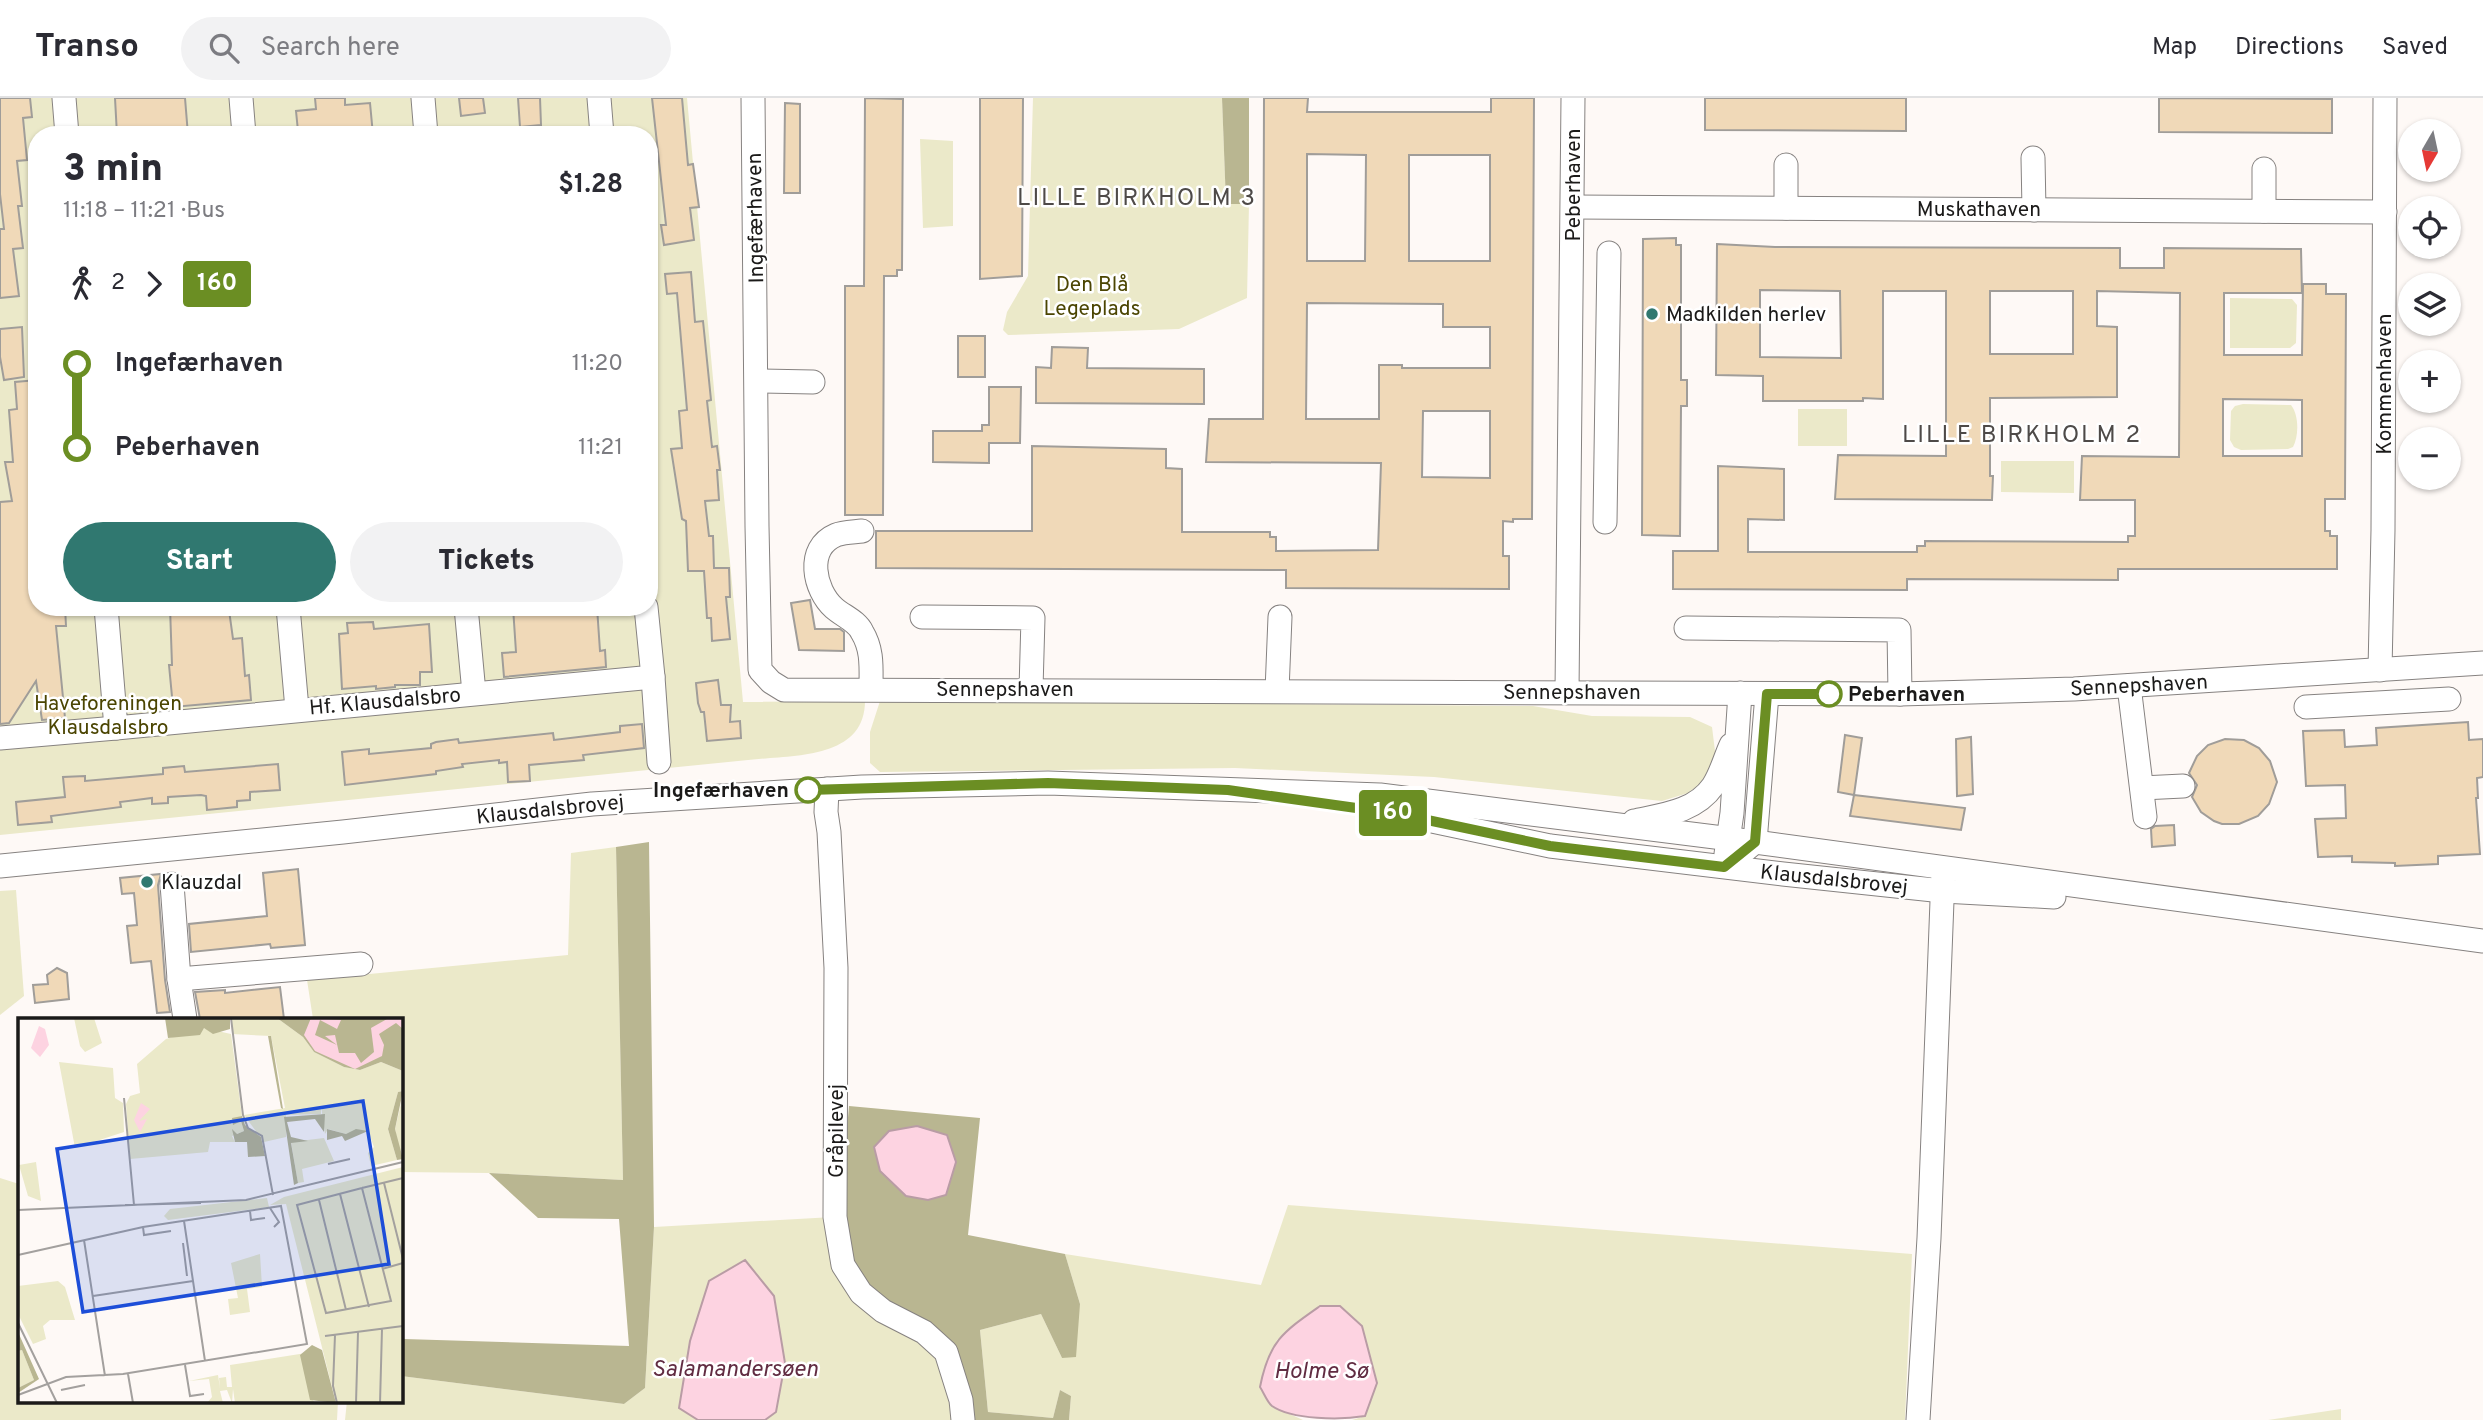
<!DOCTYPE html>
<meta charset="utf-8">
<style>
body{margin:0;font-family:Overpass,sans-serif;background:#f2f2f3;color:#2b2b33;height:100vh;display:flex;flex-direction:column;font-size:26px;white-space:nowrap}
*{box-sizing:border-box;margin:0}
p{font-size:23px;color:#7c7c81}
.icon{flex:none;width:38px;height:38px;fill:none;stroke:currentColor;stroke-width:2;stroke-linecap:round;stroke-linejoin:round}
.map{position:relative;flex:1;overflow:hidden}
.sheet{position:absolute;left:28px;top:28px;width:630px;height:490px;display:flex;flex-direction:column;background:#fff;border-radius:28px;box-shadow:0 2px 5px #0004}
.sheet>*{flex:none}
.badge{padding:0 14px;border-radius:5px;font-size:24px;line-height:46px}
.needle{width:46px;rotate:189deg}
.fabs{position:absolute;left:2398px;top:21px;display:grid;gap:14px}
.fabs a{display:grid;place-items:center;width:63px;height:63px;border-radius:50%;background:#fff;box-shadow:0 2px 5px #0004;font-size:35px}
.map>.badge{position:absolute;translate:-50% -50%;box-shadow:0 0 0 4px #fff}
.legs{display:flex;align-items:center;gap:10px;height:77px;padding:0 35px;font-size:23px}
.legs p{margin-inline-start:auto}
.head{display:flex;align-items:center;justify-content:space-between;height:119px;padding:0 35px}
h1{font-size:38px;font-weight:800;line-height:52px}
.button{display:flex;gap:14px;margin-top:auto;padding:14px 35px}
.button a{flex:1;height:80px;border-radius:42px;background:#307870;color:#fff;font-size:28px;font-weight:800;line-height:80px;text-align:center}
.button a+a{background:#f2f2f3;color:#2b2b33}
ul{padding:0 35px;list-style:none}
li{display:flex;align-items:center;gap:24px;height:84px;font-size:26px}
li i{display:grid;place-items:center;width:10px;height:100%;margin:0 9px;background:currentColor}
li i::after{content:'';width:18px;height:18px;margin:-9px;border:5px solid;border-radius:50%;background:#fff}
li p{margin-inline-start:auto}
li:first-child i{background:linear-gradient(#0000 50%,currentColor 0)}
li:last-child i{background:linear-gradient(currentColor 50%,#0000 0)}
header{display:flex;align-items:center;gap:42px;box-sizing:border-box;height:98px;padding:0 35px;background:#fff;border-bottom:2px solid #e1e1e2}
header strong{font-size:33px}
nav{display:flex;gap:38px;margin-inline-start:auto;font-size:24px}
.search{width:490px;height:63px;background:#f2f2f3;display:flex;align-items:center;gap:18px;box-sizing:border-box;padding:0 24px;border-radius:38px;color:#7c7c81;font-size:26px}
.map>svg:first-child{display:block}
.green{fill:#ebe9c9;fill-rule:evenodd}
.forest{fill:#b9b691}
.water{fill:#fdd3e1;stroke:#b99ca5;stroke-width:2}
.building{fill:#f0d9b8;stroke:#a09d99;stroke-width:2;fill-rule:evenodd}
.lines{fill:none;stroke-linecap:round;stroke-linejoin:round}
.minor-casing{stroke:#868280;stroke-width:25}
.minor{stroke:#fff;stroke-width:23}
.line-1-casing{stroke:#fff;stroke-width:16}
.line-1{stroke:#6b8e23;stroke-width:10}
.poi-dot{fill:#307870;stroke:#fff;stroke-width:2.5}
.stop-1-dot{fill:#fff;stroke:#6b8e23;stroke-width:3.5}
.labels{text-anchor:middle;stroke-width:5;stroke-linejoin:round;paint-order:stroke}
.street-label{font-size:21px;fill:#1b1a19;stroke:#fff}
.park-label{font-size:21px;fill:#4b4502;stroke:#fff}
.poi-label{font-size:21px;fill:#1b1a19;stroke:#fff;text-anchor:start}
.stop-label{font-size:21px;font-weight:bold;fill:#1b1a19;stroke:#fff;text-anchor:start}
.water-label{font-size:23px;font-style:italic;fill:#612c42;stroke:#fff}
.quarter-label{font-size:24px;letter-spacing:2px;fill:#4e4a48;stroke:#fff}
.inset-road{fill:none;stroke:#a3a09e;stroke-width:2}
.view{fill:#1d4ed8;fill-opacity:0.15;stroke:#1d4ed8;stroke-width:3.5}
.inset-edge{fill:none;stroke:#1b1a19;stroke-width:3.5}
</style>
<header>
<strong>Transo</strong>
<div class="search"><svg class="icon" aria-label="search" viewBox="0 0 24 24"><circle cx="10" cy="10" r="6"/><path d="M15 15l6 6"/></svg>Search here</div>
<nav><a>Map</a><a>Directions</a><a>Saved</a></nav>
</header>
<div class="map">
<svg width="2483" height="1322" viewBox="0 0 2483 1322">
<rect width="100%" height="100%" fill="#fef9f6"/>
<g class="green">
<path d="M0,0H687L743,604L865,603C865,662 791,657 748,662L0,737ZM37,37H649V509H37Z"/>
<polygon points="1033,0 1222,0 1226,106 1249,106 1247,200 1179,231 1008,237 1003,232 1007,214 1028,178"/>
<polygon points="920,41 953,43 953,128 923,130"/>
<polygon points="2230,200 2292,201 2297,207 2296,245 2290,250 2230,250"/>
<path d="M2243,306L2291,307C2299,317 2299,338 2293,349L2288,351L2241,352L2234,349L2230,342L2231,313L2235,308Z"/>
<rect x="1798" y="311" width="49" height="37"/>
<polygon points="2001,363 2074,363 2074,395 2001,394"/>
<polygon points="880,603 1533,608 1592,618 1690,619 1712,629 1716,661 1704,683 1688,695 1662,703 1434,679 1235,670 880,674 870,665 870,634"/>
<polygon points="616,749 623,1082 489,1075 401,1074 401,921 313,921 307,882 568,857 571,755"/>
<polygon points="16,792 24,898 0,917 0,793"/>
<polygon points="0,1080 19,1086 19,1303 338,1303 337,1322 0,1322"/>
<polygon points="1288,1107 1912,1156 1905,1322 1352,1322 1365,1318 1362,1228 1340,1208 1320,1208 1277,1242 1260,1289 1272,1308 1303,1322 1069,1322 1071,1298 1060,1292 1053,1320 988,1314 980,1232 1041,1216 1062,1260 1080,1206 1065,1156 1261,1187"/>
<polygon points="833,1119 917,1239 940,1259 955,1322 345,1322 347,1303 401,1303 401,1278 624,1306 645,1290 654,1129"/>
<polygon points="2341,1311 2341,1322 2268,1322"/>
</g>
<g class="forest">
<polygon points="1222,0 1249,0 1249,106 1226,106"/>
<polygon points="649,744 654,1129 645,1290 624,1306 401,1278 401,1233 404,1241 629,1248 619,1121 538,1120 489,1075 623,1082 616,749"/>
<polygon points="849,1008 980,1020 968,1137 1065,1156 1080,1206 1076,1259 1062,1260 1041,1216 980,1232 988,1314 1053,1320 1060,1292 1071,1298 1069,1322 969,1322 963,1274 869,1191 851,1163 840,1111"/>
</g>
<g class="water">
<polygon points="917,1028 947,1037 956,1064 946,1097 928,1102 906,1098 880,1073 874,1049 889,1033"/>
<polygon points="745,1162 774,1198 785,1265 776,1314 765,1322 698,1322 679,1310 690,1243 709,1183"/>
<path d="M1320,1208H1340L1362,1228L1377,1285L1365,1318C1341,1322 1292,1322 1272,1308C1267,1304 1264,1295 1260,1289C1269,1243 1283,1234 1320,1208Z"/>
</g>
<g class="building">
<polygon points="0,0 30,0 32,19 23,20 27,62 17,63 22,108 18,108 23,150 13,151 19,198 0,200 0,131 4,131 0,96"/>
<polygon points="115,0 185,0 188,37 117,37"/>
<polygon points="315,0 345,0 345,7 370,5 373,37 305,37 305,33 298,33 296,13 316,11"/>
<polygon points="459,0 483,0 485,15 461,18"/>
<polygon points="518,0 540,0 541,27 520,29"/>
<polygon points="652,0 682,0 688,67 693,66 699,109 690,110 694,142 664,147 661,127 666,127"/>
<polygon points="865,0 903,1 902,172 897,172 897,178 884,178 883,417 845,417 845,188 864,188"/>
<polygon points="980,0 1023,0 1022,178 980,181"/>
<path d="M1264,0H1308L1307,14H1491V0H1534L1532,421H1513V424L1503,423V458H1509V491L1286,490V472L876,470V433H1032V348L1166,351V370L1182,371V434H1270V439H1276V453L1378,452L1381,365L1206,364L1209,321H1263ZM1307,56L1366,57L1365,163H1307ZM1409,57H1490V163H1409ZM1307,205L1443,206V229H1490V270H1402V267H1379V321H1306ZM1423,313H1490V380L1422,379Z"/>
<polygon points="1705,0 1906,0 1906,33 1705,32"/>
<polygon points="2159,0 2332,1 2332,35 2159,34"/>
<polygon points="785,5 800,6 800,95 784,95"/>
<polygon points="1676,140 1676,147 1681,147 1681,282 1687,282 1687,308 1681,308 1680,438 1642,437 1643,141"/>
<path d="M1717,146L1775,149L2120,150V170H2164V150L2301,151L2302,195H2224V257H2302L2303,186H2326V196H2346L2345,401H2325V433H2330V438H2337V471H2118V482L1907,481V492L1673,491V453H1718V368L1784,371V422L1748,421V454H1917V448H1925V443L2128,444V438H2135V402H2080L2082,358L2179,359L2180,195L2097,193V228L2117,229V299L1990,300V378H1993L1992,402L1835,401L1838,357L1946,358V193H1883V301L1863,300V303H1763V278L1716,277ZM1760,192L1840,193L1841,260L1760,259ZM1990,193H2073V256H1990ZM2223,301L2302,302V358H2223Z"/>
<polygon points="691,174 695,224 703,223 711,302 707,303 712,349 717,348 720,372 717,372 719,402 705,403 709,438 713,438 714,470 729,470 730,499 726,499 730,541 712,543 711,520 707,520 704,473 688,473 686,423 682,421 671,351 682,350 679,313 687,312 677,195 667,196 665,176"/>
<polygon points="22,229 24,279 4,282 0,259 0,231"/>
<rect x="958" y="238" width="27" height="41"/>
<polygon points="1052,249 1088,250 1087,270 1204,271 1204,306 1036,305 1036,269 1051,270"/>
<polygon points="37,282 37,509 65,509 66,528 56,528 65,620 42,622 36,583 9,625 0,626 0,404 12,403 5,364 13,364 9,312 17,311 15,284"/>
<polygon points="989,289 1021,289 1020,345 989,345 989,365 933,364 933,333 982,333 982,327 989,327"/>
<polygon points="810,502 815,531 840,531 844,534 844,553 799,552 791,505"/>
<polygon points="170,509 195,509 196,511 213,510 213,514 229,512 233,541 242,540 245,578 249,577 251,602 173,609 169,567 172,567"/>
<polygon points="513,509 597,509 600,553 605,552 606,569 504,579 502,555 516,554"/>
<polygon points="373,524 374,531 429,526 432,574 420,574 420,587 395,587 395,589 376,591 376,588 342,591 339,536 348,535 347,525"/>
<polygon points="718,582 721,607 731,607 730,624 740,623 741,640 707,643 704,614 701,614 698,605 696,585"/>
<polygon points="2468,624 2469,642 2483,641 2483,679 2477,680 2478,700 2476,700 2480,756 2438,758 2438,766 2395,768 2395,765 2352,764 2352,758 2318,759 2315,721 2346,720 2345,687 2306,688 2303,633 2344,632 2345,649 2377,647 2376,630"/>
<polygon points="642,626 644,650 583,657 584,662 529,667 530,683 508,684 507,664 499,665 499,662 462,666 463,669 436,673 436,676 345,687 342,654 369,651 369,656 431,650 431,646 436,644 458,641 459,645 553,635 554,642 620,634 620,628"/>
<polygon points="1845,637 1862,640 1854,697 1838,694"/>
<polygon points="1971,639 1973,696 1957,698 1956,641"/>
<polygon points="2225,641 2244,642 2259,650 2270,663 2277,684 2269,706 2258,718 2239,726 2222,726 2214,723 2201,714 2192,699 2197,687 2189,675 2197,658 2208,647"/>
<polygon points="278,666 280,692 250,694 250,702 237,703 237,709 207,712 206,698 201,697 168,699 168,705 152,706 152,700 120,704 121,709 51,718 52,724 18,727 16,704 65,699 63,679 85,678 85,683 163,676 163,670 184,668 185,674"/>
<polygon points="1854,697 1965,710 1961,732 1850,718"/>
<polygon points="2174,727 2175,747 2152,749 2151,731 2155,728"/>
<polygon points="298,771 305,847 271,850 270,846 191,854 189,826 267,818 263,775"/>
<polygon points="161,776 158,787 165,882 170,914 157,915 151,863 131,865 127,828 137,827 134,795 122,796 120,780"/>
<polygon points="57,870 67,875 69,901 35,905 33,887 48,886 47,877"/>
<polygon points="280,889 284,921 200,921 195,894 225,892 225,895"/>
</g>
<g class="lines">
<defs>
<g id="minor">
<polyline points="64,0 67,37"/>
<polyline points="241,0 244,37"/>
<polyline points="423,0 426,37"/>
<polyline points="599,0 602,37"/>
<polyline points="753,0 757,428 760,572 771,584 784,592 1900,596 2074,591 2483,565"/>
<polyline points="2033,60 2034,112"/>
<polyline points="1786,67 1786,110"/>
<polyline points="2264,71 2264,113"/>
<polyline points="1573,109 2385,114"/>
<polyline points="757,283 813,284"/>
<polyline points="1605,424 1609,155"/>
<path d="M862,433C854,434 843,434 836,437C805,450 814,492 834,510C843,518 857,523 862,534C873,552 871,570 871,591"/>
<polyline points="106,509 116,630 653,579 646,509"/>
<polyline points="288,509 297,611"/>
<polyline points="466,509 474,595"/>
<polyline points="922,519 1033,520 1031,591"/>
<polyline points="1686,530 1899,532 1900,596"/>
<polyline points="2380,572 2383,432 2385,0"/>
<polyline points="653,579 659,664"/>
<polyline points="2129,588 2145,719"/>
<polyline points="1277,593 1280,519"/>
<polyline points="1567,594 1573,0"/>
<polyline points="2306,609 2449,601"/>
<polyline points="0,640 116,630"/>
<polyline points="2142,690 2183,688"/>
<polyline points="827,691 826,714 829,734 836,870 835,1119 843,1167 861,1195 883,1213 924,1234 946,1254 961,1302 963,1322"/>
<polyline points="1371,712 1399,716 1550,748 1783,776 1943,793 2054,799"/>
<path d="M1634,723C1662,717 1695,714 1713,688C1721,676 1725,660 1731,647"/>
<polyline points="1743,754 1755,744 1767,596"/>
<polyline points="1726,756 1732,715 1740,595"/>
<polyline points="0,768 343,734 592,706 862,689 1048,685 1380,697 1755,744 2483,843"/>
<polyline points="172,786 179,881 185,921"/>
<polyline points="179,881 361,866"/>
<polyline points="1918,1322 1929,1140 1943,777"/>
</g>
</defs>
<use href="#minor" class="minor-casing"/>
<use href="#minor" class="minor"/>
</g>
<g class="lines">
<defs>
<polyline id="line-1" points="808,692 1048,685 1228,692 1399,716 1550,748 1724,769 1755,744 1767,596 1829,596"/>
</defs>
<use href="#line-1" class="line-1-casing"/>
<use href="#line-1" class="line-1"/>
</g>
<g class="poi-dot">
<circle cx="1652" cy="216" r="7"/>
<circle cx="147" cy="784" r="7"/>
</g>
<g class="stop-1-dot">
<circle cx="1829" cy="596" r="12"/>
<circle cx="808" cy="692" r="12"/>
</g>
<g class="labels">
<g class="street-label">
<text transform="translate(1573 87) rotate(-90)" y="7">Peberhaven</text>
<text x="1979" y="118">Muskathaven</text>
<text transform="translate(755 120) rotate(-91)" y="7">Ingefærhaven</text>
<text transform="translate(2384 286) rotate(-90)" y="7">Kommenhaven</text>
<text transform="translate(2139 587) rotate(-3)" y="7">Sennepshaven</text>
<text x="1005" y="598">Sennepshaven</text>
<text x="1572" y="601">Sennepshaven</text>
<text transform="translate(385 603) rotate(-5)" y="7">Hf. Klausdalsbro</text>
<text transform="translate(550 711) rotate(-6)" y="7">Klausdalsbrovej</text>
<text transform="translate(1834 781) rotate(6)" y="7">Klausdalsbrovej</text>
<text transform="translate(836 1033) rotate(-90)" y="7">Gråpilevej</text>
</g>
<g class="park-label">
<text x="1092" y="193">Den Blå<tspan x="1092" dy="24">Legeplads</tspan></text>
<text x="108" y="612">Haveforeningen<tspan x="108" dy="24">Klausdalsbro</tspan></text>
</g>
<g class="poi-label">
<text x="1666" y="223">Madkilden herlev</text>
<text x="161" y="791">Klauzdal</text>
</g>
<g class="stop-label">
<text x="1848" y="603">Peberhaven</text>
<text x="789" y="699" text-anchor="end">Ingefærhaven</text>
</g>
<g class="water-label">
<text x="735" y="1278">Salamandersøen</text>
<text x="1321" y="1280">Holme Sø</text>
</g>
<g class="quarter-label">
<text x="1137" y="107">LILLE BIRKHOLM 3</text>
<text x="2022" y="344">LILLE BIRKHOLM 2</text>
</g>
</g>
<g transform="translate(18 920)">
<rect width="385" height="385" fill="#fef9f6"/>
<path d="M56,0H76L84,25L67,34L62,28ZM213,0H259L285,19L296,34L326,49L342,52L363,44L385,53V73L380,74L370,111L379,142L353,148L350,135L356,129L350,113L328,116L310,111L307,116L303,87V96L268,97V119L246,124L226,97L267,90L253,18L214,16ZM186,10L213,16L224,98L213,102V106L223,103L226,113L214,118L217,124H192L190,134L112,141L108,86L112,78L122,75L119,46L148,21ZM41,44L95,50L97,80L105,85L106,114L57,130ZM385,77V132L381,133L377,111ZM306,120L316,143L284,151L286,164L280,165L273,124ZM18,144L23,183L10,178L1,147ZM385,149V385H318L268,186L252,187L266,179ZM249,180L251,189L150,202L146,198L152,191ZM242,236L244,269L229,271L232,294L212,297L210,281L220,280L213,245ZM40,263L47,269L57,302H32L25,308L28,321L15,326L0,296V268ZM4,332L16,362L0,370V333ZM288,335L295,365L292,378L297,385H217L215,371L214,385L209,372L202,373L205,385H189L194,379L191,361L171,363L200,357L202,370L201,360L208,359L209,369H214L212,347Z" fill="#ebe9c9"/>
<path d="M147,0H212V11L195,16L186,10L182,17L150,20ZM259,0H385V53L363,44L342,52L326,49L296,34L285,19ZM250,18H253L265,91L263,90ZM385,73L377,111L385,141L379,142L370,111L380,74ZM307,96L306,114L297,101L269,104L273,119L290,123L273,125L280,165L276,167L266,99ZM224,98L227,107L243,119L247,138L230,139L229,124H217L214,111L219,116L226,113L223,103L215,107L214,100ZM309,111L328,116L338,111L350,113L327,123L324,118L309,122ZM0,314L21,361L0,375V370L16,362L4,332L0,333ZM294,327L304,332L318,385L292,382L282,337Z" fill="#b9b691"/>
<path d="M293,0L323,2L319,11L302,2L297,17L319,27L307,18L317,17L321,35H337L343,45L356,34L353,10L369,1L385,0V11L378,5L361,16L366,27L364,38L337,51L297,33L286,17ZM21,8L27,11L31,27L22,39L13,30ZM123,85L132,91L121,103L129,101L122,114L116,102Z" fill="#fdd3e1"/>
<path class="inset-road" d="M213,0L225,97L230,110L244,118L255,177M106,80L116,187M310,146L332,141M366,165L385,241M344,170L373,283L308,295L279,187ZM344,170L385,160M322,176L351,289M301,182L328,292M107,187L183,185M252,190L261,204L256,209M0,192L228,182L385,144M232,193L233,202L247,200M166,203L187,343M125,209L126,217L153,213M66,222L87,358M165,225L169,258M0,237L125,209L263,188L289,326L105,356L48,359L0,377M364,251L385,245M75,278L175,263M0,305L39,385M317,317L315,368L319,385M307,318L385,308M167,347L172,378L186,376M110,356L115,385M43,372L67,367M338,385L340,314M362,385L364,311"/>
<path class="view" d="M345,83L371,246L65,294L39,131Z"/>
<rect width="385" height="385" class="inset-edge"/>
</g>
</svg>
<div class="fabs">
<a><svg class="needle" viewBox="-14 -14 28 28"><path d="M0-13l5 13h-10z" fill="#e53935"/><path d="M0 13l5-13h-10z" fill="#7c7c81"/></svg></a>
<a><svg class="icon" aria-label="locate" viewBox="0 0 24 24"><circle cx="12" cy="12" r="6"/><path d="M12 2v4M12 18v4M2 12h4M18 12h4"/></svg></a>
<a><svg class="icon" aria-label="layers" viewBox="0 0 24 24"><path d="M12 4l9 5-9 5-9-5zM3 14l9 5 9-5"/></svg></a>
<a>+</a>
<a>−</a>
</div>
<b class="badge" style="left:1393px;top:715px;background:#6b8e23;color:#fff">160</b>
<section class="sheet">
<div class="head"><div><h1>3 min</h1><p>11:18 – 11:21 · Bus</p></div><b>$1.28</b></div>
<div class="legs"><svg class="icon" aria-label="walk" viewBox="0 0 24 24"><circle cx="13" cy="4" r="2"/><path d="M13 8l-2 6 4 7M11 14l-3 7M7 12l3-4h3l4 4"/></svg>2<svg class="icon" aria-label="forward" viewBox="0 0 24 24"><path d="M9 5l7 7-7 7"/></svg><b class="badge" style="background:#6b8e23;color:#fff">160</b></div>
<ul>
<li><i style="color:#6b8e23"></i><b>Ingefærhaven</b><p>11:20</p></li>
<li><i style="color:#6b8e23"></i><b>Peberhaven</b><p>11:21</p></li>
</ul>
<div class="button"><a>Start</a><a>Tickets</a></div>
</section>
</div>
